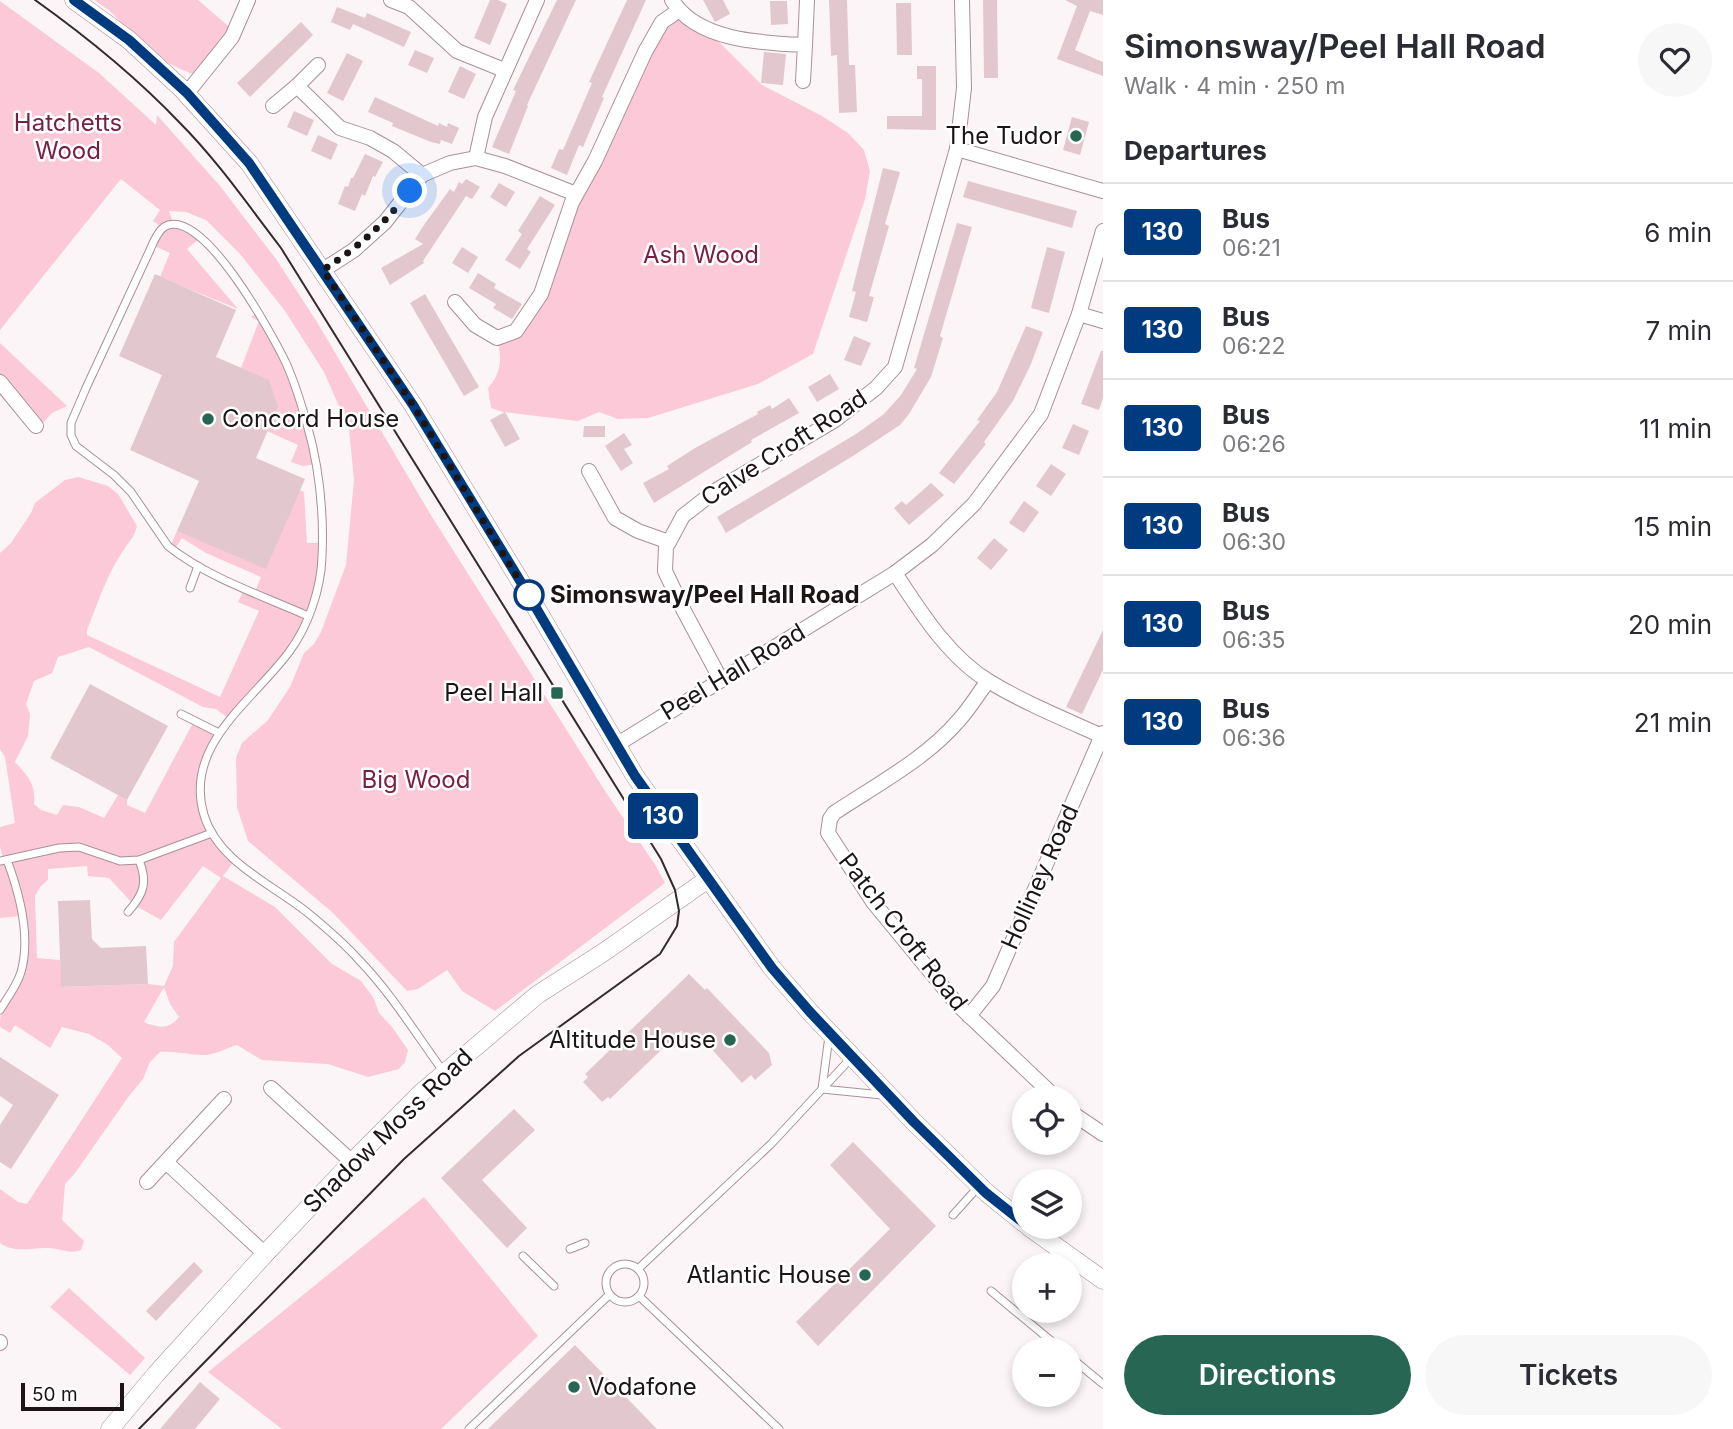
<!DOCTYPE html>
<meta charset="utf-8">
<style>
body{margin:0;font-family:Inter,sans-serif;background:#f7f7f7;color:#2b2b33;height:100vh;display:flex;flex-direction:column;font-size:26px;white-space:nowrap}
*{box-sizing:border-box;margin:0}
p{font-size:23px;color:#7c7c81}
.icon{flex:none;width:38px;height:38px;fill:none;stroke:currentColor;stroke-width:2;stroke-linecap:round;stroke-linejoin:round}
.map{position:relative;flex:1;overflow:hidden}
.panel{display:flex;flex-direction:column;background:#fff;width:630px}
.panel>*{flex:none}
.badge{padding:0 14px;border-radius:5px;font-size:24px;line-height:46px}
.fabs{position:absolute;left:1012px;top:1085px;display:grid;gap:14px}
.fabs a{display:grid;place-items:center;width:70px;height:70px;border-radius:50%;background:#fff;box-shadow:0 4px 10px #0003;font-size:35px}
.scale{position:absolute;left:21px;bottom:18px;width:103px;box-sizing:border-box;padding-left:7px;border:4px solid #1d1416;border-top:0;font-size:19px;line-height:24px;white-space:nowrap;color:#1d1416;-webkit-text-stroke:5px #fff;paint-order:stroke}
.you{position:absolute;width:35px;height:35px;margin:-18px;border:5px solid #fff;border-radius:50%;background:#1a73e8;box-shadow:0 0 0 10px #1a73e833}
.map>.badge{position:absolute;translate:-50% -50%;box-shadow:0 0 0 4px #fff}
h2{padding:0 21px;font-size:26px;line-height:63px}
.round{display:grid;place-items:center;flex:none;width:74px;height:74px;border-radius:37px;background:#f7f7f7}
.headline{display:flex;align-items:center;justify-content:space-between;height:119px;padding:0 21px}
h1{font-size:33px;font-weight:600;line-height:52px}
.primary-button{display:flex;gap:14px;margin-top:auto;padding:14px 21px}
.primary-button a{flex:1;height:80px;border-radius:42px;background:#276653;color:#fff;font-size:28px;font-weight:600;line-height:80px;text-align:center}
.primary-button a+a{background:#f7f7f7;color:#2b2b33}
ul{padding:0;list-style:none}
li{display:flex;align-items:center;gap:21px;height:98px;padding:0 21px;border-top:2px solid #e1e1e2}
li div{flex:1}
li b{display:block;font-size:26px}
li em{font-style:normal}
li .badge{min-width:77px;font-weight:700;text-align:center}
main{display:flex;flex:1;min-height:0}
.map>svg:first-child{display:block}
.green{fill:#fbc9d7;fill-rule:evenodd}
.building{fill:#e3c7cf}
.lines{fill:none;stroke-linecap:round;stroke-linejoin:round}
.service-casing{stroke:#a98f96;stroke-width:9}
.minor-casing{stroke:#a98f96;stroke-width:16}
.tertiary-casing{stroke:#a98f96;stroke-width:19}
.service{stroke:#fff;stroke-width:7}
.minor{stroke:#fff;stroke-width:14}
.tertiary{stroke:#fff;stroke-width:18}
.tram{stroke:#342b2d;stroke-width:2}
.line-casing{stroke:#fff;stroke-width:16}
.line{stroke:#003b80;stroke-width:10}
.walk{stroke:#1d1416;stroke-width:7;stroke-dasharray:0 12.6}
.poi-dot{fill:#276653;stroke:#fff;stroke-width:2.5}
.stop-dot{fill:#fff;stroke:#003b80;stroke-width:3.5}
.labels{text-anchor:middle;stroke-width:5;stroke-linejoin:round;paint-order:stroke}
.park-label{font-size:24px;fill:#781f43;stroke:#fff}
.poi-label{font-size:24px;fill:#1d1416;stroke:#fff;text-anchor:end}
.street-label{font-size:24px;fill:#1d1416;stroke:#fff}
.stop-label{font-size:24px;font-weight:bold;fill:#1d1416;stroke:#fff;text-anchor:start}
</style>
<main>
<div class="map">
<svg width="1103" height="1429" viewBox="0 0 1103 1429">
<rect width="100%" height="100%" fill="#fbf5f7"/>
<g class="green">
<path d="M95,0H198L234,31L201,76C166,69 136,39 112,13C107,8 100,5 95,0Z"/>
<polygon points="0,1 99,73 156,125 157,115 220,186 276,259 317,322 429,512 607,794 654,863 665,883 495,1011 462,991 447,970 418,989 407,991 332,912 248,841 237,807 236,758 242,743 268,720 290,687 304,653 314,644 321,632 346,565 354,480 349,429 324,372 285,311 240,254 206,220 186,212 169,211 174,225 200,238 187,249 238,309 160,277 170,253 152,245 163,228 153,221 160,210 121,179 0,330"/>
<path d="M678,11L706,29L762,85L822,116L848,133L864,150L870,171L865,199L813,354L758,384L648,418L618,419L599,412L578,421L503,412L491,408L488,388C502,372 502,357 497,338L516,331L541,294L566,220L645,52Z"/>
<polygon points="259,311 286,365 317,464 303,466 291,462 298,445 267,431 241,368 259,321 251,317"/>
<polygon points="0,343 67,406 52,413 41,425 0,382"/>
<path d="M78,477L108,486L118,494L137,526C134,539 127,543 121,554C106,577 97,605 87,630V635L220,697L259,611L238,602L245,588L255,592L261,577L206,553L182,538L174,550L170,547L177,531L300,490L304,492L307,543H322L319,580L297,641L229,719L216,709L203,707L89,647L58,657L52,673L34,681L26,704L30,714L28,736L15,762C28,776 36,784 34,804L41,810L57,815L63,805L79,807L104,818L118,795L127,800V805L145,813L194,721L219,733C206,752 195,797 206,818C213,833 225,846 235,860L223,876L275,907L332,964L361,981L373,997L379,1013L392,1027L408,1050L405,1062L399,1069L368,1077L328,1064L262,1060L237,1045C227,1048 214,1055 204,1055C190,1055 175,1051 160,1052L150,1062L143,1079L129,1096L75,1173L65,1184L62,1220L84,1241L81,1250C70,1254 61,1249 49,1248C32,1247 15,1254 0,1243V1189L18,1202L27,1204L122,1058L108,1045L89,1034L62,1027L50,1048L15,1025L10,1033L0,1027C0,1000 8,1004 17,982C26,961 22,938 21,916L0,918V861L3,860L0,846V827L15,823L5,757L0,749V553L11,543L31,513L35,503L65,480ZM87,866L88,876L109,878L134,905L161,920L203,866L221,878L174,942L173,966L164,986L148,984L62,987L60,960L37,958L35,896L40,887L48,880V869ZM164,987L170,1004L179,1017C169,1030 158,1028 144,1022Z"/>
<polygon points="424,1197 538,1336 441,1429 282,1429 208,1372"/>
<polygon points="69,1288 145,1358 130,1375 50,1307"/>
</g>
<g class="building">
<polygon points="490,0 498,0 507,4 490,45 474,38"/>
<polygon points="557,0 576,0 527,105 528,106 509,154 492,147 516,91 513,90"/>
<polygon points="627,0 646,0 602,97 604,98 583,147 579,145 567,175 551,168 559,149 563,150 592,83 589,82"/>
<polygon points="703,0 723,0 730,14 715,22"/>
<polygon points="829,0 847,0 849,65 855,65 857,112 839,113 837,55 831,56"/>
<polygon points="983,0 997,0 998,78 984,78"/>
<polygon points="1065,0 1103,0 1103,15 1090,11 1075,50 1103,62 1103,76 1057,59 1077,6"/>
<polygon points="770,1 787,1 788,24 771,25"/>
<polygon points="896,3 911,3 912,55 897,55"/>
<polygon points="337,7 365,18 367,13 411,32 404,47 353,24 350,30 331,22"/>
<polygon points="301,22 313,35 250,97 237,83"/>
<polygon points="415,50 434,58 427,73 408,65"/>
<polygon points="764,52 786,54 783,85 761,83"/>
<polygon points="347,53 363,61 343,101 327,93"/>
<polygon points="460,66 476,74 464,99 448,92"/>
<polygon points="917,66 936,66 936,130 887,129 887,116 922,116 922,79 917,79"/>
<polygon points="375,97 438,126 439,123 447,127 448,123 459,128 452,144 441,140 440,144 431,142 392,126 393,123 368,112"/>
<polygon points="294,111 314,120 307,136 287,127"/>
<polygon points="1072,117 1089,122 1080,155 1063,150"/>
<polygon points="318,135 338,144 331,160 311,151"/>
<polygon points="365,154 383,162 375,177 373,176 365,196 362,194 355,211 338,204 345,186 348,187 351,178 353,178"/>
<polygon points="883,168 900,172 885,224 889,226 869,296 874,297 867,322 849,317 856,292 852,291"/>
<polygon points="466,179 480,187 472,199 466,196 423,261 424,263 390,285 381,268 423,244 415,239 424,225 450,189 454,192 459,182 462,184"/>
<polygon points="968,181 1077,211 1072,228 963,197"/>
<polygon points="499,183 515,192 506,207 490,197"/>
<polygon points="540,196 555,205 527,249 531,252 520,269 505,260 522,234 518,231"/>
<polygon points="957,223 972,227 940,336 943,338 931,377 909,414 900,425 853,456 726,533 717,517 856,434 884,414 901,395 917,369 914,368"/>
<polygon points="462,247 478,257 468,273 452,263"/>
<polygon points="1047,247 1065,252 1049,313 1031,308"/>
<polygon points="478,273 496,284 494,288 522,304 512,319 493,308 496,304 469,288"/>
<polygon points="155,274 236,310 216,357 269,380 278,407 256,458 305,479 266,569 177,531 199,481 130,450 162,375 119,356"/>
<polygon points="425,294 479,387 464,396 410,303"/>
<polygon points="1026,326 1043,332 1031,364 1013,401 984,442 986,444 954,484 939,473 980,421 977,420 997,392"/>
<polygon points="854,336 871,343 861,366 844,360"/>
<polygon points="1101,351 1103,351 1103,398 1099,410 1081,404"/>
<polygon points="830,374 839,389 817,402 808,387"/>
<polygon points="789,398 799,413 751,440 752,442 654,503 643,483 669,469 667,466 695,448 758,414 757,412 770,405 772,409"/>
<polygon points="505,412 520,439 505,447 490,420"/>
<polygon points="1073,424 1089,431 1079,455 1062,448"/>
<polygon points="584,426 605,426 605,437 583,437"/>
<polygon points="624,433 632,445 624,449 633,463 621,471 605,446"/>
<polygon points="1051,464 1066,474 1051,496 1036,486"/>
<polygon points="931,483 944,495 909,525 894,508 902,501 906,505"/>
<polygon points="1024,501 1039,512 1024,533 1009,523"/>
<polygon points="994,538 1008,550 991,570 977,558"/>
<polygon points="1103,630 1103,670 1082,714 1066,707"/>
<polygon points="90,684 168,726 127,800 50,758"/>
<polygon points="90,900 92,939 101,948 146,946 148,984 61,987 58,901"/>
<polygon points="689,974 705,990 707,988 769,1053 772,1065 755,1080 751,1075 742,1083 709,1046 683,1046 682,1030 610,1099 608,1097 602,1102 583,1082 588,1077 585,1074"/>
<polygon points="0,1057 59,1095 11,1169 0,1162 0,1125 13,1105 0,1096"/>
<polygon points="514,1109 535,1130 482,1180 527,1228 507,1248 441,1178"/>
<polygon points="853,1142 936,1226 818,1346 796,1322 890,1229 830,1165"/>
<polygon points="194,1262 203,1271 156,1321 146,1311"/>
<polygon points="575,1345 657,1429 488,1429"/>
<polygon points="200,1382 220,1399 195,1429 160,1429"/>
</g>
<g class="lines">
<defs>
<g id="service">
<polyline points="190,588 198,566"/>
<path d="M308,616C261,595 208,578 168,546L131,492L114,475L76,446L71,435V423L86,388L150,250C153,243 157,232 164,227C202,204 273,336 286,363C295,383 301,403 307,424C319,466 324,513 322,557C321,589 308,627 289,652C253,701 183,745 204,815C218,862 272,884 308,913C325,927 344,943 359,960C391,993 416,1034 443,1071"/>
<polyline points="181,714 219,733"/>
<polyline points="0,861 59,848 79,847 120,861 139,860 212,833"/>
<path d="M128,912C144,894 148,882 139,860"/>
<path d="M0,1010C7,998 17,986 21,972C31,937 19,892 7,860"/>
<polyline points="829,1036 822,1089 882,1095"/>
<polyline points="953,1215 979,1186"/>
<polyline points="570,1249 585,1243"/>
<polyline points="523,1256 554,1286"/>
<circle cx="625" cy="1283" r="19"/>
<polyline points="638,1269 771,1144 852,1057"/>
<polyline points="991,1291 1061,1349"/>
<polyline points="639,1296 779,1429"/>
<polyline points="1069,1356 1103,1384"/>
<polyline points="469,1429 609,1295"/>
</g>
<g id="minor">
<polyline points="391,0 409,7 457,51 504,70"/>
<path d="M672,0C697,41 762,43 805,45L803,81"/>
<polyline points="805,45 807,0"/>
<polyline points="318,65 297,86 340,128 370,138 393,151 422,175"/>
<polyline points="187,93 232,37 248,0"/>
<polyline points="273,106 297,86"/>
<polyline points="957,149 1103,191"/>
<polyline points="476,158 485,117 537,0"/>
<polyline points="323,270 354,250 385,222 422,175 450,163 476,158 505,166 576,194"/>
<polyline points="455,302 475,325 497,338 516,331 541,294 572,202 595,161 645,52 662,22 678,11"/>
<polyline points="1079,314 1103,321"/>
<polyline points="0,382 36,426"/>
<polyline points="589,471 615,518 638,531 669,542"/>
<path d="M895,573C920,611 949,658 990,682C1025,703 1064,719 1102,736"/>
<polyline points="721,680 684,611 665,571 666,547 669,542 683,516 715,491 835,420 876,388 895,367 957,149 964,88 962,0"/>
<path d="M988,681C978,694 970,708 959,720C926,759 876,785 834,813L830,819L828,833L873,902L957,1004L1055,1097"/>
<polyline points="616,745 895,573 932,545 974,504 1041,414 1079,314 1103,231"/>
<polyline points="969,1016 993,986 1103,733"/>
<polyline points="271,1088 352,1162"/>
<polyline points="1069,1111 1103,1134"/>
<polyline points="166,1162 265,1254"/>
<polyline points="147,1182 224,1099"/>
<polyline points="0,1342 0,1343"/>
</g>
<g id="tertiary">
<polyline points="74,0 129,40 182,89 249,163 413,405 519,579 635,776 772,968 810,1012 914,1122 987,1193 1024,1223"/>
<polyline points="1029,1227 1103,1280"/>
<polyline points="110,1429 156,1374 265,1254 352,1162 421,1093 537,995 604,952 708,879"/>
</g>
</defs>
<use href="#service" class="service-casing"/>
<use href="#minor" class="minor-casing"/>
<use href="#tertiary" class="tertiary-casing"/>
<use href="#service" class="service"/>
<use href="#minor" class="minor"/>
<use href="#tertiary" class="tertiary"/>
<path class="tram" d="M35,0C87,37 135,76 179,122C217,160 248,205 281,248L661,859L675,890L679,911L677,926L660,954L519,1056L404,1159L139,1429"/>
</g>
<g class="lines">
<defs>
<polyline id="line" points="74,0 129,40 187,93 249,163 413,405 519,579 635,776 772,968 810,1012 914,1122 986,1193 1024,1223"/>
</defs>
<use href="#line" class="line-casing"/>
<use href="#line" class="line"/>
<path class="walk" d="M410,191C382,226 360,246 323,270L413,405L533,603L529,595"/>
</g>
<g class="poi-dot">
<circle cx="1076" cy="136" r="7"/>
<circle cx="208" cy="419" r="7"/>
<rect x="550" y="686" width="14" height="14" rx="3.5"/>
<circle cx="730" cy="1040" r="7"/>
<circle cx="865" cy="1275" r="7"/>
<circle cx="574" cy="1387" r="7"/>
</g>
<circle class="stop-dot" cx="529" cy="595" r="14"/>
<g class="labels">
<g class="park-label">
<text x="68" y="131">Hatchetts<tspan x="68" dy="28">Wood</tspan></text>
<text x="701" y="263">Ash Wood</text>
<text x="416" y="788">Big Wood</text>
</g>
<g class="poi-label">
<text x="1062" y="144">The Tudor</text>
<text x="222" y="427" text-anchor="start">Concord House</text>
<text x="543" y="701">Peel Hall</text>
<text x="716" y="1048">Altitude House</text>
<text x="851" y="1283">Atlantic House</text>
<text x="588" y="1395" text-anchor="start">Vodafone</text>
</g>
<g class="street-label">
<text transform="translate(784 448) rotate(-33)" y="8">Calve Croft Road</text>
<text transform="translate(733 672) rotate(-31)" y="8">Peel Hall Road</text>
<text transform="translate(1040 877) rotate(-66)" y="8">Holliney Road</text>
<text transform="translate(903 932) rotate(52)" y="8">Patch Croft Road</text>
<text transform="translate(388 1131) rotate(-44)" y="8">Shadow Moss Road</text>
</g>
<g class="stop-label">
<text x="550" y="603">Simonsway/Peel Hall Road</text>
</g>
</g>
</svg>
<div class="fabs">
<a><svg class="icon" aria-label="locate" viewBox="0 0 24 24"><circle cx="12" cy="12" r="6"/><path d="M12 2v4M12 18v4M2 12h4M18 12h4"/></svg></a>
<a><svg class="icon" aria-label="layers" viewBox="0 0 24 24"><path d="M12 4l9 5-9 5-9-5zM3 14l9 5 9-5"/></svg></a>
<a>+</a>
<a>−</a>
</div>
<div class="scale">50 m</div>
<div class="you" style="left:410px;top:191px"></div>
<b class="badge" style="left:663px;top:816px;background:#003b80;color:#fff">130</b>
</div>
<section class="panel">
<div class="headline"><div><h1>Simonsway/Peel Hall Road</h1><p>Walk · 4 min · 250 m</p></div><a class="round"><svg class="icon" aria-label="heart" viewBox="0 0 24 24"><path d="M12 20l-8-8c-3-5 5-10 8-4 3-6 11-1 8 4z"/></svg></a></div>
<h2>Departures</h2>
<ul>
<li><span class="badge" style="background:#003b80;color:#fff">130</span><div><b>Bus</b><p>06:21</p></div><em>6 min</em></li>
<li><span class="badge" style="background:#003b80;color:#fff">130</span><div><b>Bus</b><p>06:22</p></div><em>7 min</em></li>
<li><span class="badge" style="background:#003b80;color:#fff">130</span><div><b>Bus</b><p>06:26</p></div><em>11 min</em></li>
<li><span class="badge" style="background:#003b80;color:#fff">130</span><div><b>Bus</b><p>06:30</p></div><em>15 min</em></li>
<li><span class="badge" style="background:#003b80;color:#fff">130</span><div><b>Bus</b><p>06:35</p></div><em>20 min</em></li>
<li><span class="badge" style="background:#003b80;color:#fff">130</span><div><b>Bus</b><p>06:36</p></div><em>21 min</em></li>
</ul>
<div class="primary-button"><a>Directions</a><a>Tickets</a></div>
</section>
</main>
